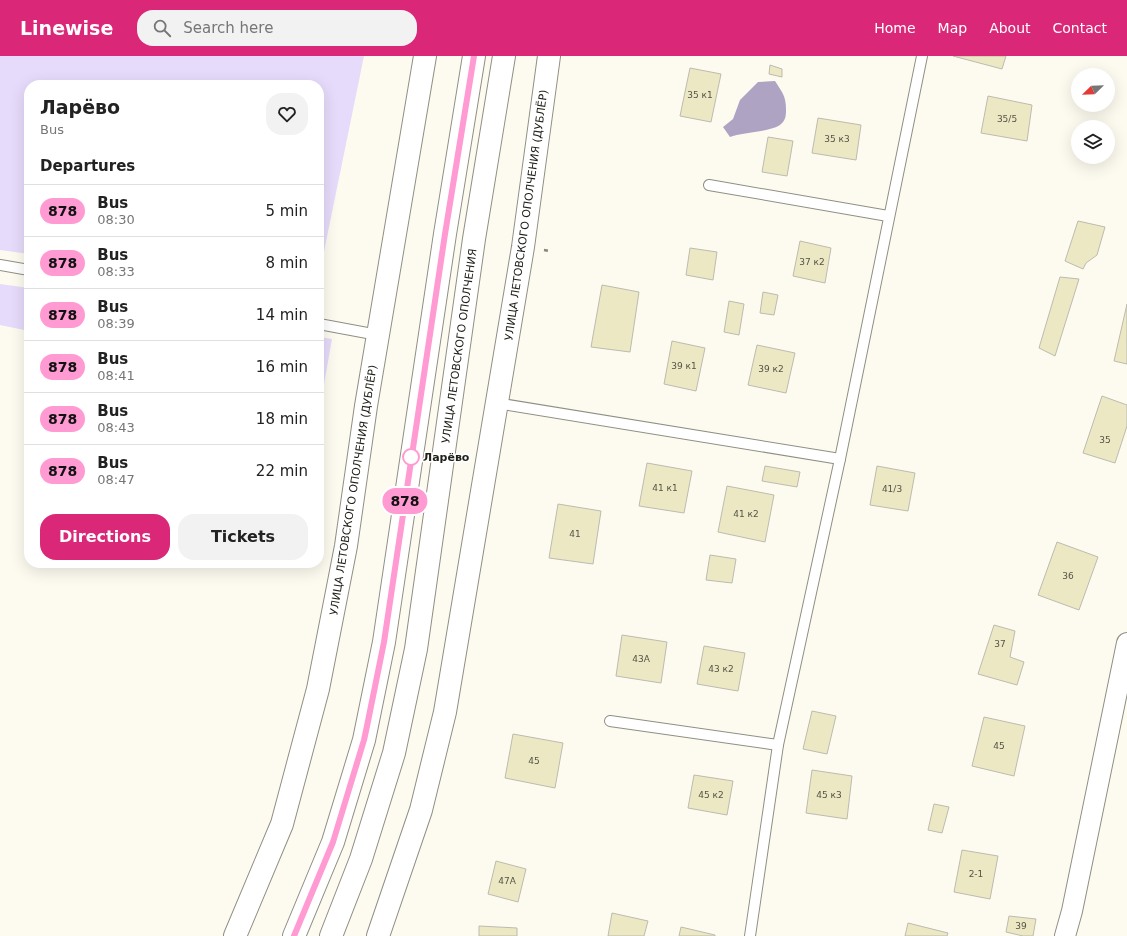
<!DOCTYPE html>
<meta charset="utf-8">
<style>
body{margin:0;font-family:"DejaVu Sans",sans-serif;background:#f2f2f2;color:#222;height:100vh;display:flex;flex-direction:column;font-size:15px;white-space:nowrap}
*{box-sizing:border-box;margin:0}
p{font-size:13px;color:#767676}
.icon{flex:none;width:22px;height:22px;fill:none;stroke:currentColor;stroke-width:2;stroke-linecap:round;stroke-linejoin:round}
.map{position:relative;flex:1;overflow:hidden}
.drawer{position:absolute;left:24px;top:24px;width:300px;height:488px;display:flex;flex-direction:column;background:#fff;border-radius:16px;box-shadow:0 4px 16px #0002}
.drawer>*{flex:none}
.badge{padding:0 8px;border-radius:13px;font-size:14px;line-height:26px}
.needle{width:26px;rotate:247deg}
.tools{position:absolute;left:1071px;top:12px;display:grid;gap:8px}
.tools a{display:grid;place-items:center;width:44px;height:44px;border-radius:50%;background:#fff;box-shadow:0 4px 16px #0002;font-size:20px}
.map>.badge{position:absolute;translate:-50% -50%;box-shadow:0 0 0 2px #fff}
h2{padding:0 16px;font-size:15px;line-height:36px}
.round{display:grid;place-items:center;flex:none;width:42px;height:42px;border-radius:16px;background:#f2f2f2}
.headline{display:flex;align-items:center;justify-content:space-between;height:68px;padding:0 16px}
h1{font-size:19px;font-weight:700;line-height:30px}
.cta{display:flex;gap:8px;margin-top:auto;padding:8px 16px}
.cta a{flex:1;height:46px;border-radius:16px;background:#db2777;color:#fff;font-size:16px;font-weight:700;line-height:46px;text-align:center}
.cta a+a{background:#f2f2f2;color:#222}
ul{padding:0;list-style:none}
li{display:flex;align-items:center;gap:12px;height:52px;padding:0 16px;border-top:1px solid #e0e0e0}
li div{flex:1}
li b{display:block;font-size:15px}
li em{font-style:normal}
li .badge{min-width:44px;font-weight:700;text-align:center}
header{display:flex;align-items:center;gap:24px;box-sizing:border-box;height:56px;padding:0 20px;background:#db2777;color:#fff}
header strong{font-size:19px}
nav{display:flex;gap:22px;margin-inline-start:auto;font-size:14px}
.search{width:280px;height:36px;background:#f2f2f2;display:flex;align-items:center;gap:10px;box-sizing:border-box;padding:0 14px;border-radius:16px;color:#767676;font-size:15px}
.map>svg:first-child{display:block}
.green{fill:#e6dbfa}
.water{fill:#afa3c3}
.building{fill:#ece8c4;stroke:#bcbbb0}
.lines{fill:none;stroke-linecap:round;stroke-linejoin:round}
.lane-casing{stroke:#908f84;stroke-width:12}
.street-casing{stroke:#908f84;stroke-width:22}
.secondary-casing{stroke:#908f84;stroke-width:24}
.path{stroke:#87867e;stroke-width:2.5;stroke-dasharray:4 2;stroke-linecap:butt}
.lane{stroke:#fff;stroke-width:10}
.street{stroke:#fff;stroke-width:20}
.secondary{stroke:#fff;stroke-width:22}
.line-casing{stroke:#fff;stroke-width:9}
.line{stroke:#ff9ad2;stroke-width:6}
.stop-dot{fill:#fff;stroke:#ff9ad2;stroke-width:2}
.labels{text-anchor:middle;stroke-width:3;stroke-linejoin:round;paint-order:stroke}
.number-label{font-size:9px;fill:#545346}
.street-label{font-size:11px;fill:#21211c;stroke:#fff}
.stop-label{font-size:11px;font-weight:bold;fill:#21211c;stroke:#fff;text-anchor:start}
</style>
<header>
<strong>Linewise</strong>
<div class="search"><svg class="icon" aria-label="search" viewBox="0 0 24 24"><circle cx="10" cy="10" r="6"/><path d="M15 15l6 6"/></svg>Search here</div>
<nav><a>Home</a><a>Map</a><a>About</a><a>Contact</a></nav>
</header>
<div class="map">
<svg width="1127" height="880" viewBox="0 0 1127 880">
<rect width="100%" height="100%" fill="#fdfbef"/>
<g class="green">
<polygon points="0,0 364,0 319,220 319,29 29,29 29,198 0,194"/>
<polygon points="0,228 29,232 29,275 0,269"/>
<polygon points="319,281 332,283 323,334 319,334"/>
</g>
<path class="water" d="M775,25C782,36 786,40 786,53C786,59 786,64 781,68C773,76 742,76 730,81L723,71L733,63L740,44L758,26Z"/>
<g class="building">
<polygon points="953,0 1006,0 1002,13"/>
<polygon points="770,9 782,13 782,21 769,18"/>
<polygon points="690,12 721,18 711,66 680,60"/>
<polygon points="988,40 1032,49 1027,85 981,77"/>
<polygon points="818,62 861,69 856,104 812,97"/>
<polygon points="768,81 793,85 787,120 762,116"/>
<polygon points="1078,165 1105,171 1097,199 1086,207 1083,213 1065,205"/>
<polygon points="800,185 831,192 825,227 793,220"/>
<polygon points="690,192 717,196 713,224 686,219"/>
<polygon points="1060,221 1079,223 1055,300 1039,292"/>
<polygon points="602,229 639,236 630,296 591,291"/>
<polygon points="763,236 778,239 774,259 760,257"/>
<polygon points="729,245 744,248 739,279 724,276"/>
<polygon points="1127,248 1127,308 1114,305"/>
<polygon points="672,285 705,292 696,335 664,328"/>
<polygon points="757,289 795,297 786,337 748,329"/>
<polygon points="1102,340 1127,349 1127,370 1115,407 1083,397"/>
<polygon points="647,407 692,415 684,457 639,450"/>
<polygon points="765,410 800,416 797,431 762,425"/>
<polygon points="877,410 915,417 908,455 870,449"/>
<polygon points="727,430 774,439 765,486 718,476"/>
<polygon points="558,448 601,455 593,508 549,502"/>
<polygon points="1057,486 1098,501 1079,554 1038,539"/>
<polygon points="710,499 736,503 732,527 706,524"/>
<polygon points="994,569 1015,575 1010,601 1024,606 1017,629 978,618"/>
<polygon points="622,579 667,586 661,627 616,620"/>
<polygon points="704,590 745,597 738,635 697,628"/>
<polygon points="812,655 836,660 827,698 803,693"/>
<polygon points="984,661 1025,670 1014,720 972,710"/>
<polygon points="513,678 563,687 555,732 505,722"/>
<polygon points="812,714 852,720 847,763 806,757"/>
<polygon points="694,719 733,725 727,759 688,752"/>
<polygon points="934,748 949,751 942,777 928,774"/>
<polygon points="962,794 998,800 990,843 954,836"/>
<polygon points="496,805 526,813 518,846 488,838"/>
<polygon points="612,857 648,865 644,880 608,880"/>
<polygon points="1009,860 1036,863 1033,880 1023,880 1006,876"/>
<polygon points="908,867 948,877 947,880 905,880"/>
<polygon points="479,870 517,872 517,880 479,880"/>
<polygon points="681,871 715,879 715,880 679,880"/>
</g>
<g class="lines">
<defs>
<g id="lane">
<polyline points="709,129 888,160"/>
<polyline points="0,209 29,214"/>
<polyline points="319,268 378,279"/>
<polyline points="496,347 840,403"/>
<polyline points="610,665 778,689"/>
<polyline points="750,880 778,689 840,403 922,0"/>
</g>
<polyline id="street" points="1065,880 1072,855 1127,587"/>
<g id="secondary">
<polyline points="235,880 282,768 318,633 346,490 366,350 425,0"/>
<polyline points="294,880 333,786 364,684 384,586 445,178 474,0"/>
<polyline points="331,880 361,803 394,697 416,593 474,183 504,0"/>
<polyline points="378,880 421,754 445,656 523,191 549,0"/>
</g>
</defs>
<use href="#lane" class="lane-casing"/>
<use href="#street" class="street-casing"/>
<use href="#secondary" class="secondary-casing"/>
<polyline class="path" points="544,194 549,195"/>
<use href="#lane" class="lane"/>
<use href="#street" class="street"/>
<use href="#secondary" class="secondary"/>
</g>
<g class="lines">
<defs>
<polyline id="line" points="294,880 333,786 364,684 367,670 384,586 445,178 474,0"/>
</defs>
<use href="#line" class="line-casing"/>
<use href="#line" class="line"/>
</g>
<circle class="stop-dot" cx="411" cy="401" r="8"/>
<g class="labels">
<g class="number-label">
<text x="700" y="42">35 к1</text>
<text x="1007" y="66">35/5</text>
<text x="837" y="86">35 к3</text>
<text x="812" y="209">37 к2</text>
<text x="684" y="313">39 к1</text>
<text x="771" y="316">39 к2</text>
<text x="1105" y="387">35</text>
<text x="665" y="435">41 к1</text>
<text x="892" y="436">41/3</text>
<text x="746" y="461">41 к2</text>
<text x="575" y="481">41</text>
<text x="1068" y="523">36</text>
<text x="1000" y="591">37</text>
<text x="641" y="606">43А</text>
<text x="721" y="616">43 к2</text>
<text x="999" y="693">45</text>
<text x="534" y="708">45</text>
<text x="711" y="742">45 к2</text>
<text x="829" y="742">45 к3</text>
<text x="976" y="821">2-1</text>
<text x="507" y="828">47А</text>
<text x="1021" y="873">39</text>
</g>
<g class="street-label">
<text transform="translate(526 159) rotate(-82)" y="4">УЛИЦА ЛЕТОВСКОГО ОПОЛЧЕНИЯ (ДУБЛЁР)</text>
<text transform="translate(459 290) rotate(-82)" y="4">УЛИЦА ЛЕТОВСКОГО ОПОЛЧЕНИЯ</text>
<text transform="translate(353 434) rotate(-81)" y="4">УЛИЦА ЛЕТОВСКОГО ОПОЛЧЕНИЯ (ДУБЛЁР)</text>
</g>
<g class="stop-label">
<text x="423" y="405">Ларёво</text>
</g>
</g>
</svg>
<div class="tools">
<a><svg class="needle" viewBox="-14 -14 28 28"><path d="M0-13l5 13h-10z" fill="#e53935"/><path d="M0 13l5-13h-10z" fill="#767676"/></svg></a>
<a><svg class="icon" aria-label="layers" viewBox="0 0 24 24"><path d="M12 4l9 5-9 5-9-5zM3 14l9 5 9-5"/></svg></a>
</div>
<b class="badge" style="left:405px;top:445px;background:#ff9ad2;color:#111">878</b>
<section class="drawer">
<div class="headline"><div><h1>Ларёво</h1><p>Bus</p></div><a class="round"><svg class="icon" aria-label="heart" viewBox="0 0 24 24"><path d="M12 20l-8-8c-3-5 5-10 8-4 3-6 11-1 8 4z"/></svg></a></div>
<h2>Departures</h2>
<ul>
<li><span class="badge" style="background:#ff9ad2;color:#111">878</span><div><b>Bus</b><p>08:30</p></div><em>5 min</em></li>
<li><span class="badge" style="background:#ff9ad2;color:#111">878</span><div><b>Bus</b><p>08:33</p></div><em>8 min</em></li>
<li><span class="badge" style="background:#ff9ad2;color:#111">878</span><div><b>Bus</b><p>08:39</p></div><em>14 min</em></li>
<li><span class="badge" style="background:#ff9ad2;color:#111">878</span><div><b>Bus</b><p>08:41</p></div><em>16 min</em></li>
<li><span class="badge" style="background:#ff9ad2;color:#111">878</span><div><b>Bus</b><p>08:43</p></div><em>18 min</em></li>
<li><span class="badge" style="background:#ff9ad2;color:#111">878</span><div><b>Bus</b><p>08:47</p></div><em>22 min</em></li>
</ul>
<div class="cta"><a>Directions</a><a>Tickets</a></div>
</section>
</div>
